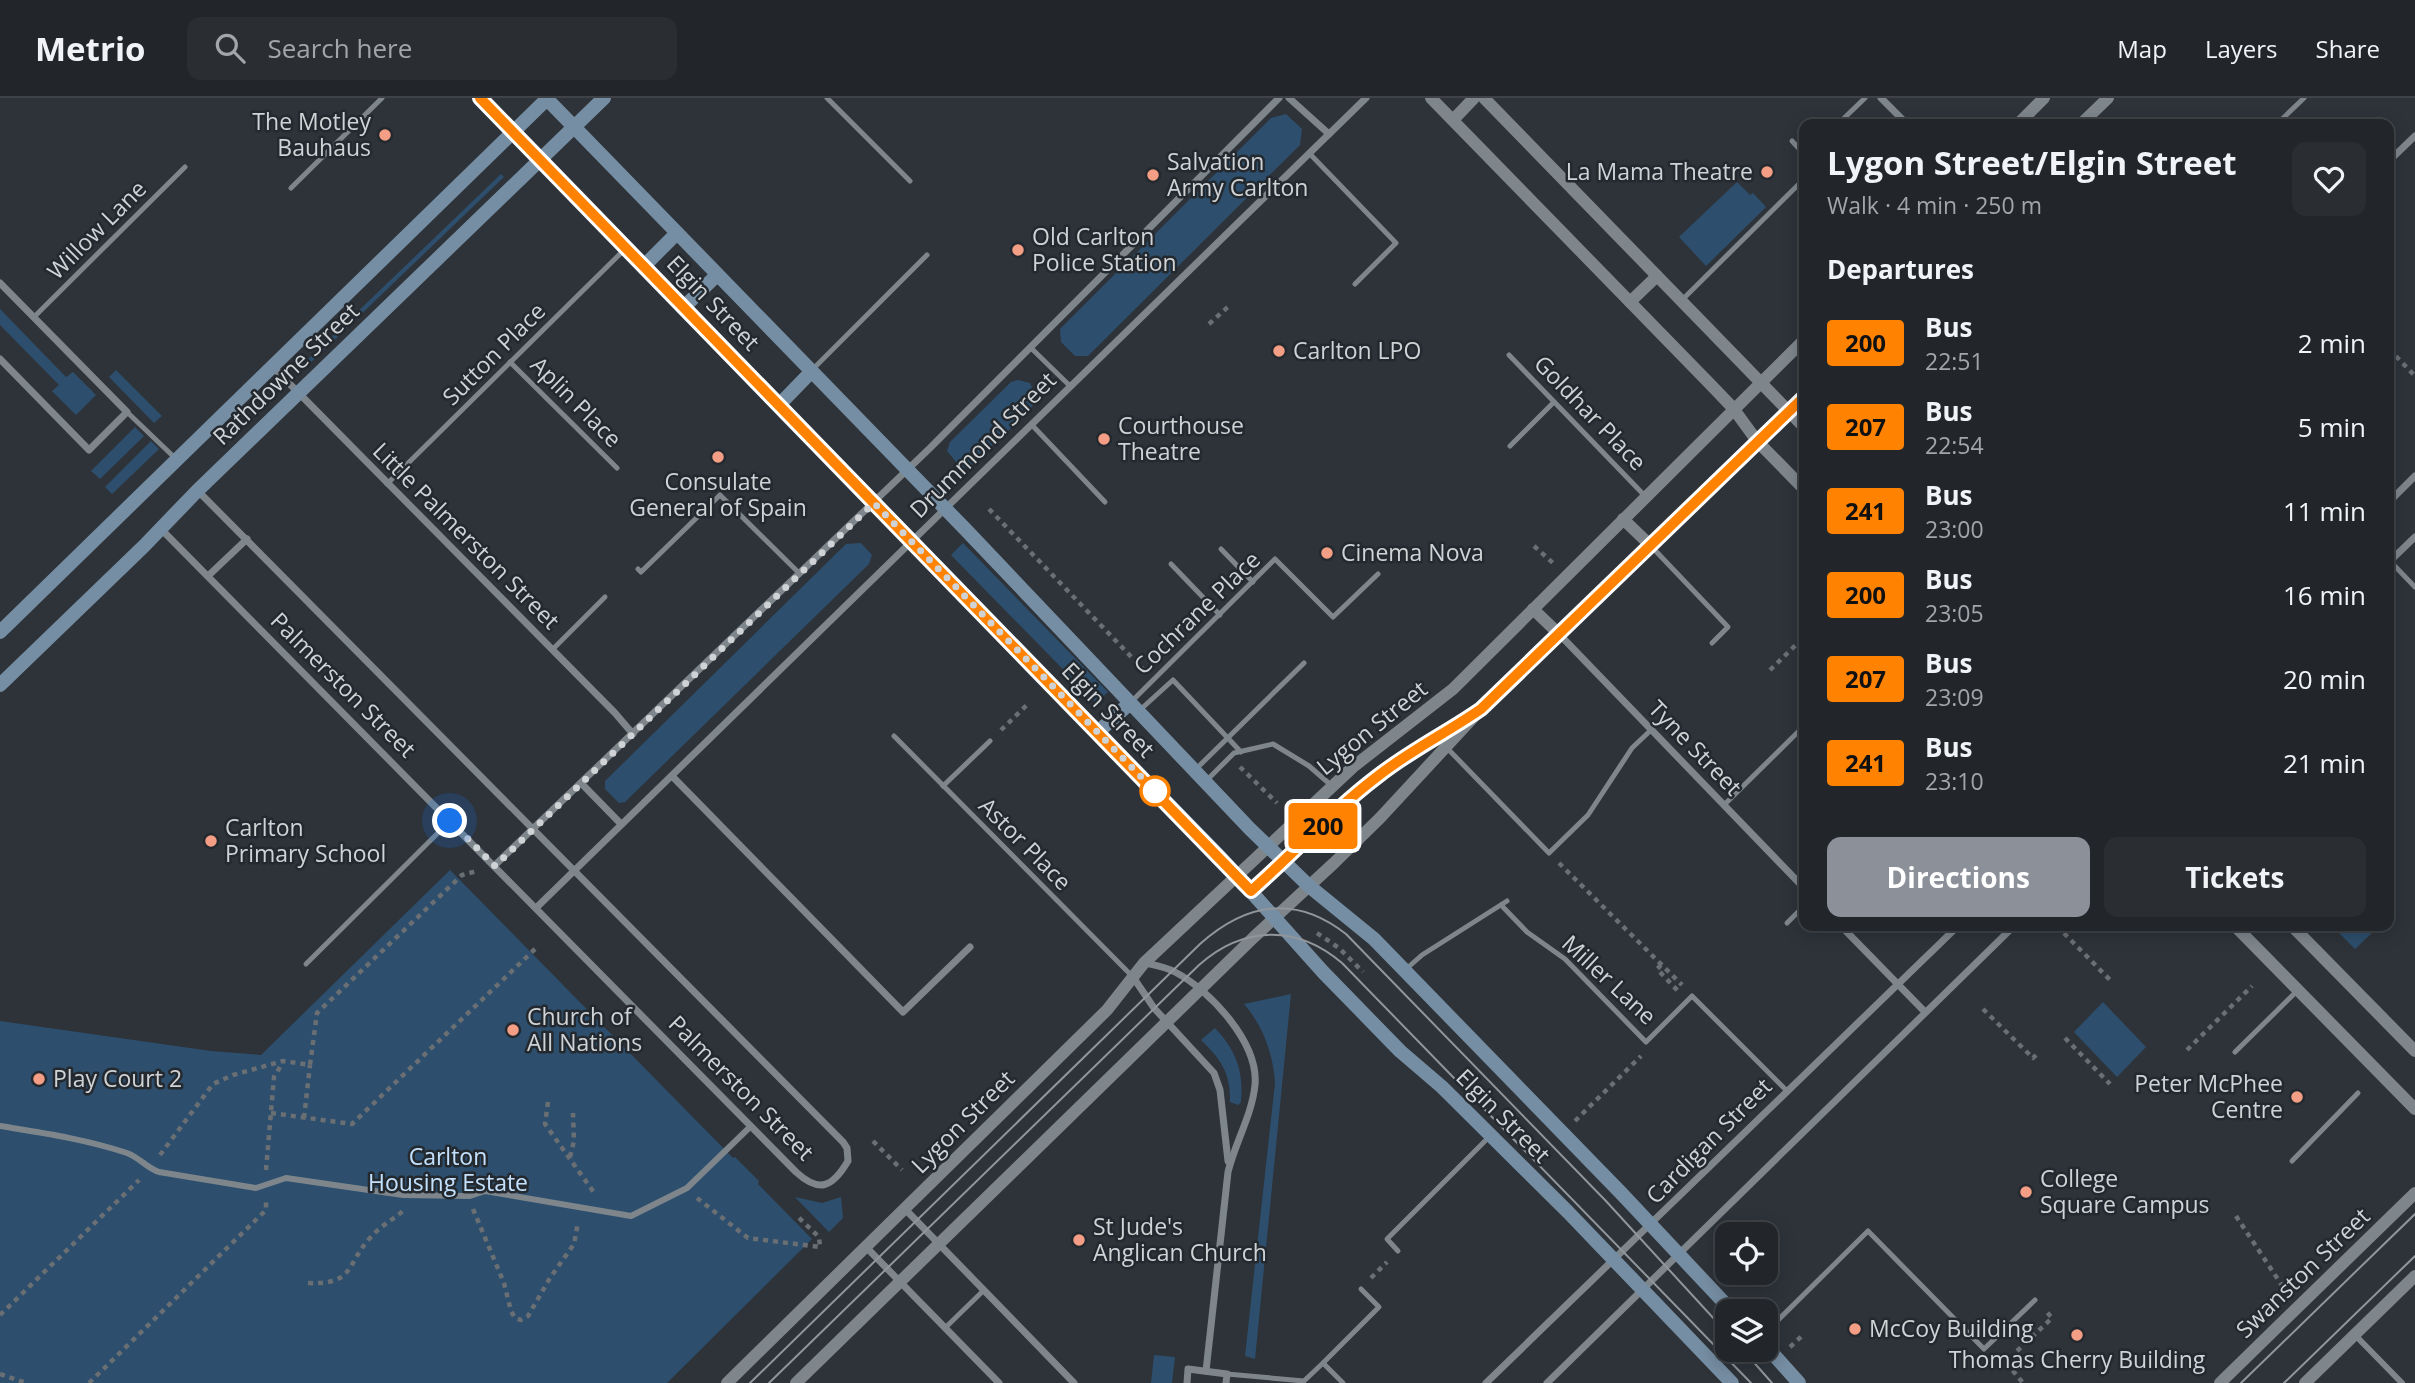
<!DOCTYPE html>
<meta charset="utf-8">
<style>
body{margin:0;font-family:"Open Sans",sans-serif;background:#2a2e33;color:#f1f3f6;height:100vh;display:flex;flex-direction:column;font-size:26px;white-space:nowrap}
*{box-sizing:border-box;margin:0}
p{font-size:23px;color:#a2a5a9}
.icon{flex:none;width:38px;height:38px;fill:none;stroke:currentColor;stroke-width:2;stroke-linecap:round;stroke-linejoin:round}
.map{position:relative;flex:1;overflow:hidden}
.sheet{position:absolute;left:1799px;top:21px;width:595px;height:812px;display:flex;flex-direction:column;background:#22262b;border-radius:14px;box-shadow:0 4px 18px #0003,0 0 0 2px #3f4347}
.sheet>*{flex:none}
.badge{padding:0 14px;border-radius:5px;font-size:24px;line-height:46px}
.controls{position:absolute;left:1715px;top:1124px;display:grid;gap:14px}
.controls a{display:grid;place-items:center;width:63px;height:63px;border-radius:14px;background:#22262b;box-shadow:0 4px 18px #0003,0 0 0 2px #3f4347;font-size:35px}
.you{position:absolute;width:35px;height:35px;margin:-18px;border:5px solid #fff;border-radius:50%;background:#1a73e8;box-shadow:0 0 0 10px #1a73e833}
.map>.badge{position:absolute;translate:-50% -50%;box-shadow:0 0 0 4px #fff}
h2{padding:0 28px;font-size:26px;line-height:63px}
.round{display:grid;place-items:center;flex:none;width:74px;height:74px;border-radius:14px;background:#2a2e33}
.summary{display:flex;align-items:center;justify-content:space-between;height:119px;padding:0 28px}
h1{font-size:33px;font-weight:700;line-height:52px}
.cta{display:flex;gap:14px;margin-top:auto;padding:14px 28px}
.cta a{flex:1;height:80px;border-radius:14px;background:#8c9099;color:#fff;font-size:28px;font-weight:700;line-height:80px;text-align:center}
.cta a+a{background:#2a2e33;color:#f1f3f6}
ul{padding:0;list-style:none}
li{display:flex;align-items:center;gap:21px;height:84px;padding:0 28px}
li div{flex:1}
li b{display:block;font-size:26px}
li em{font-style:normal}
li .badge{min-width:77px;font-weight:700;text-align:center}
header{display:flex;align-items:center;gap:42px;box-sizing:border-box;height:98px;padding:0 35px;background:#22262b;border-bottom:2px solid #3f4347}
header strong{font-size:33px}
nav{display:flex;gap:38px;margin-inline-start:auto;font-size:24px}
.search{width:490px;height:63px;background:#2a2e33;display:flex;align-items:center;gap:18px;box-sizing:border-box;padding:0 24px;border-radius:14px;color:#a2a5a9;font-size:26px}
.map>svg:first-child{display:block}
.green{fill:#2d4f6d}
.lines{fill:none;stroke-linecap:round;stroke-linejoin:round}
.path{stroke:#6a6f74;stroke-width:4.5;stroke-dasharray:5 5;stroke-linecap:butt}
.service{stroke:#7e868c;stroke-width:5}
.pedestrian{stroke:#7e868c;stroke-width:6}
.minor{stroke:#7e868c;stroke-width:7}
.tertiary{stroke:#7e868c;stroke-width:12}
.secondary{stroke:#768ea3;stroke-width:14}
.tram{stroke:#91969a;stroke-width:2}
.line-casing{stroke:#fff;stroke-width:16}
.line{stroke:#ff8200;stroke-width:10}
.walk{stroke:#cfd3d6;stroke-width:7;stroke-dasharray:0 12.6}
.poi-dot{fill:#f49e86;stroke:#23292e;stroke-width:2.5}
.stop-dot{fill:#fff;stroke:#ff8200;stroke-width:3.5}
.labels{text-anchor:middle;stroke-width:5;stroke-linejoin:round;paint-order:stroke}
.poi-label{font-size:23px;fill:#cfd3d6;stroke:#23292e;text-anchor:start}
.street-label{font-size:23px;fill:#cfd3d6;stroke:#23292e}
.park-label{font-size:23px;fill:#c3e1fd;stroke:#23292e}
</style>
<header>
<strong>Metrio</strong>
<div class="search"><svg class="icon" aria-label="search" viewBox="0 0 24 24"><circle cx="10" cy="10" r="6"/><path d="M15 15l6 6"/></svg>Search here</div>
<nav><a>Map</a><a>Layers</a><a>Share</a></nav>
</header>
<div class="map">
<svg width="2415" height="1285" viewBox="0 0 2415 1285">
<rect width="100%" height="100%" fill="#2d3339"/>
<g class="green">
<polygon points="1286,16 1302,31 1300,47 1088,258 1075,258 1061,244 1060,231 1271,20"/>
<polygon points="501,76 504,79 304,271 301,268"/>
<polygon points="1737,84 1750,97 1753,95 1766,109 1706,168 1679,139"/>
<polygon points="0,211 66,279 73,274 96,297 76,317 52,293 59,287 0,227"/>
<polygon points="116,272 162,318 154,325 109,279"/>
<polygon points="1018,282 1030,285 1037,301 1029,313 969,370 961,370 947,353 950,344 1011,284"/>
<polygon points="135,329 144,338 100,381 91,373"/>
<polygon points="151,343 159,351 112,396 105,389"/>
<polygon points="861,445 872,457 869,466 625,704 619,705 605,691 605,683 846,446"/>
<polygon points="963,445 1108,594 1096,605 951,457"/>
<polygon points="450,772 733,1060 735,1059 759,1083 758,1086 812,1141 667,1285 0,1285 0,923 211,953 261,957"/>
<polygon points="2332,828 2371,828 2375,832 2355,851"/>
<path d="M1291,896L1255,1261L1245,1258L1275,985C1273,955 1263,928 1244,906Z"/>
<polygon points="2103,904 2146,949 2117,979 2074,934"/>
<path d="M1215,930C1236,952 1244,974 1241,1004L1238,1007L1230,1004C1231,976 1221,961 1201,942Z"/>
<polygon points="795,1099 822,1105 841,1099 843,1120 829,1134"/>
<polygon points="1154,1257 1175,1259 1172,1285 1151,1285"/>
</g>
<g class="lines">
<g class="path">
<polyline points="1209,226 1230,207"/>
<polyline points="2389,251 2415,278"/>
<polyline points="989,411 1143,571"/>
<polyline points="1534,448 1553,465"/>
<polyline points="1770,572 1804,539"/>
<polyline points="1001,632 1029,605"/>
<polyline points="1240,669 1277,705"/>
<polyline points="1559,765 1682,887"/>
<polyline points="2057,828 2112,884"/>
<polyline points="1317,835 1339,850 1363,874"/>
<polyline points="1661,867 1657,871 1678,893"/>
<polyline points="1983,911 2033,960 2036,957"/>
<polyline points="2065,940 2110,986"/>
<polyline points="2187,952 2252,888"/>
<polyline points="548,1004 545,1026 595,1096"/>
<polyline points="271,1015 352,1026 535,851"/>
<polyline points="304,1020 310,967"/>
<polyline points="1575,1023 1641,958"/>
<polyline points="873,1043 902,1072"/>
<polyline points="160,1057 213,986 233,977 283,963 310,967 317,915 462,777 477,773"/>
<polyline points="570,1059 574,1043 573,1015"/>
<polyline points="266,1072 274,979 283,964"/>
<polyline points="697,1100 748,1140 820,1149 819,1139 797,1118"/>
<polyline points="473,1111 504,1185 511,1213 515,1220 521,1222 528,1218 550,1180 574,1146 578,1124"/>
<polyline points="2236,1118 2283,1189"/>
<polyline points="1371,1180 1387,1164"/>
<path d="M308,1185C355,1187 346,1166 370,1140C380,1128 393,1122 404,1112"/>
<polyline points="0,1217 139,1082"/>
<polyline points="1790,1249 1803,1237"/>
<polyline points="2017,1253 2052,1220 2045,1212"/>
<polyline points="2000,1257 2023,1285"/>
<polyline points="0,1276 26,1285"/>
<polyline points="89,1285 266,1112 266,1101"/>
</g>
<g class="service">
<polyline points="827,0 910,83"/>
<polyline points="1838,26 1865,0"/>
<polyline points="2277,26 2304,0"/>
<polyline points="1792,43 1804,56"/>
<polyline points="1309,55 1396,145 1355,186"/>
<polyline points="291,90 382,0"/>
<polyline points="1681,203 1799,86"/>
<polyline points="34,219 185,69"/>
<polyline points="1030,249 1070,288"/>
<polyline points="1509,257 1645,398"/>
<polyline points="510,264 617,370"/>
<polyline points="813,271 927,157"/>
<polyline points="127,314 175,360"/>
<polyline points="1031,326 1105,404"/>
<polyline points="1510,348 1554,304"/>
<polyline points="387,386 626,150"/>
<polyline points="1650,447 1728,529 1712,545"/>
<polyline points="1221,451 1253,484"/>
<polyline points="2389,462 2415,489"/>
<polyline points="1171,466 1220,517"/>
<polyline points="638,471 641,474 720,397 800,476"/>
<polyline points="552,552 605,499"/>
<polyline points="1131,604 1275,461 1333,519 1378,476"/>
<polyline points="1141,611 1173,582 1241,654"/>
<polyline points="894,638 1132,878"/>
<polyline points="1446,649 1549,755 1588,717 1632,650 1651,632"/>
<polyline points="1196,671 1304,565"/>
<polyline points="1207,682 1234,655 1273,646 1309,668 1332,688"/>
<polyline points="943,688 990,643"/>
<polyline points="1724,707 1804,628"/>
<polyline points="1252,793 1375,680 1412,653 1462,624"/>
<polyline points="1501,807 1527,834 1565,861 1646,944 1692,898 1787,993"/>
<polyline points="1787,825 1804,808"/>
<polyline points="306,866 450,723"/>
<polyline points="1405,872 1422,857 1507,803"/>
<polyline points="2235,954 2298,892"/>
<polyline points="2292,1063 2358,995"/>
<polyline points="1398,1153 1387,1141 1489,1039"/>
<polyline points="945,1230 983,1193"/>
<polyline points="1766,1234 1868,1133 1984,1251 2035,1202"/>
<polyline points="1323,1265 1379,1209 1361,1191"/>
<polyline points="1227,1276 1304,1283 1323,1265 1343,1285"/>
</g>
<g class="pedestrian">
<path d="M0,1028C43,1035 85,1041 127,1055C140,1060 147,1070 159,1074L256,1090L286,1080L403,1097L470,1098L485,1093L631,1118L687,1090L751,1028"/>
<polyline points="2355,1237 2402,1285"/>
</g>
<g class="minor">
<polyline points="1289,0 1329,36"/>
<polyline points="1881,0 1907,26"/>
<polyline points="2389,63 2415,38"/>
<polyline points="0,185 127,314 89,352 0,261"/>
<polyline points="273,269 615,615 633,636"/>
<polyline points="2389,404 2415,378"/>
<path d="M160,430L796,1074C819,1095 832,1090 848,1063L847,1050L843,1044L198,393"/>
<polyline points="2389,464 2415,439"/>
<polyline points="208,478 247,441"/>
<polyline points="1559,536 1804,790"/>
<polyline points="672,678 903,914 970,849"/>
<polyline points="581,685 621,726"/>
<polyline points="494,768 930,350 1279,0"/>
<polyline points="536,810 1366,0"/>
<polyline points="1841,828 1925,914"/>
<path d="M1145,865C1155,867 1166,869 1175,874C1210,892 1259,945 1255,987C1252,1017 1235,1045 1228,1074L1206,1273"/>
<polyline points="1133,879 1154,910 1214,975 1220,992 1228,1063"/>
<polyline points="905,1111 1074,1285"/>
<polyline points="866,1149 999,1285"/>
<polyline points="1187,1285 1188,1271 1227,1276 1226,1285"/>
<polyline points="1486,1285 1958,828"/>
<polyline points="1547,1285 2014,828"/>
</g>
<g class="tertiary">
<polyline points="1431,0 1710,286 1733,310 1757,343 1804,391"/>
<polyline points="1484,0 1804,329"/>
<polyline points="1453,22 1474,0"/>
<polyline points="2018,26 2044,0"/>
<polyline points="2081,26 2108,0"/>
<polyline points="1630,204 1657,178"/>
<polyline points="1623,421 1650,447"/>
<polyline points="1533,511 1559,536"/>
<polyline points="2235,828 2415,1011"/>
<polyline points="2292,828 2415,953"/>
<polyline points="727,1285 1107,912 1144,865 1353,669 1453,591 1804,242"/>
<polyline points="796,1285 1254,839 1334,765 1380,720 1481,611 1804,299"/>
<polyline points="2220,1285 2415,1095"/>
<polyline points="2305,1285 2415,1178"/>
</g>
<g class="secondary">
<polyline points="480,0 1221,760 1323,874 1400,953 1442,989 1568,1114 1732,1285"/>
<polyline points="546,0 967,433 1250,731 1309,788 1374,841 1622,1096 1732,1213"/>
<polyline points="644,168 677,135"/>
<polyline points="684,209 717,177"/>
<polyline points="779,307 811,274"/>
<polyline points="0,534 548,0"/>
<polyline points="0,587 144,448 197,393 604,0"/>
<polyline points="1098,634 1130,605"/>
<polyline points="1766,1248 1799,1285"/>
</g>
<g class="tram">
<polyline points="1742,1251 1772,1285"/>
<path d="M750,1285L1200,846C1246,805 1295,796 1346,836L1605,1102L1727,1235"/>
<path d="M769,1285L1199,867C1243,828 1296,826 1342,865L1751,1285"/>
<polyline points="2241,1285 2415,1116"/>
<polyline points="2284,1285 2415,1158"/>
</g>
</g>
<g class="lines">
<defs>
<path id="line" d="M480,0L1251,793C1294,755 1333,712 1378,678C1411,652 1448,634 1481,611L1804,299"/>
</defs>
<use href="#line" class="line-casing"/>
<use href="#line" class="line"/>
<polyline class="walk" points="450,723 495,768 874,405 1155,693"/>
</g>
<g class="poi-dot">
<circle cx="385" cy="37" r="7"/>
<circle cx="1767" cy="74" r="7"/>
<circle cx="1153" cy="77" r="7"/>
<circle cx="1018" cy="152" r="7"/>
<circle cx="1279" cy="253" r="7"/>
<circle cx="1104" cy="341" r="7"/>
<circle cx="718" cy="359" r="7"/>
<circle cx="1327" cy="455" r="7"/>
<circle cx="211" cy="743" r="7"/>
<circle cx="513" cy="932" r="7"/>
<circle cx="39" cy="981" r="7"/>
<circle cx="2297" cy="999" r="7"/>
<circle cx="2026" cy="1094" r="7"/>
<circle cx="1079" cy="1142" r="7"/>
<circle cx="1855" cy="1231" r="7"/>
<circle cx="2077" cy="1237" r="7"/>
</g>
<circle class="stop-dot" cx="1155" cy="693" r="14"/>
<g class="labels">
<g class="poi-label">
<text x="371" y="32" text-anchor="end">The Motley<tspan x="371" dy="26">Bauhaus</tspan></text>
<text x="1167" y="72">Salvation<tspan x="1167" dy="26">Army Carlton</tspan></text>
<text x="1753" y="82" text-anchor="end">La Mama Theatre</text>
<text x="1032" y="147">Old Carlton<tspan x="1032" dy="26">Police Station</tspan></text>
<text x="1293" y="261">Carlton LPO</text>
<text x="1118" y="336">Courthouse<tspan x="1118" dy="26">Theatre</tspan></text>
<text x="718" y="392" text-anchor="middle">Consulate<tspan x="718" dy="26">General of Spain</tspan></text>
<text x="1341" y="463">Cinema Nova</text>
<text x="225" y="738">Carlton<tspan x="225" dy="26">Primary School</tspan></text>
<text x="527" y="927">Church of<tspan x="527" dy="26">All Nations</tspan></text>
<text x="53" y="989">Play Court 2</text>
<text x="2283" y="994" text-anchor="end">Peter McPhee<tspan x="2283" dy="26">Centre</tspan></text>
<text x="2040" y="1089">College<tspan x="2040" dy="26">Square Campus</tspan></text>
<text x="1093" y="1137">St Jude's<tspan x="1093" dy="26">Anglican Church</tspan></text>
<text x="1869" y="1239">McCoy Building</text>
<text x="2077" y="1270" text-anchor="middle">Thomas Cherry Building</text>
</g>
<g class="street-label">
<text transform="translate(97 132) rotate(-45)" y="8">Willow Lane</text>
<text transform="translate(713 205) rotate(46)" y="8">Elgin Street</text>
<text transform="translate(494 256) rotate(-45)" y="8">Sutton Place</text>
<text transform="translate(286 276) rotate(-44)" y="8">Rathdowne Street</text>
<text transform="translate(576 304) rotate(45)" y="8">Aplin Place</text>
<text transform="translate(1590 315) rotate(46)" y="8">Goldhar Place</text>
<text transform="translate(983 347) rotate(-45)" y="8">Drummond Street</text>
<text transform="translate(466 438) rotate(45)" y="8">Little Palmerston Street</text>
<text transform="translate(1197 515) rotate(-44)" y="8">Cochrane Place</text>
<text transform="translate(343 587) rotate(45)" y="8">Palmerston Street</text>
<text transform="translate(1108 612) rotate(46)" y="8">Elgin Street</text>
<text transform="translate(1372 630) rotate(-39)" y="8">Lygon Street</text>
<text transform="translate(1695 650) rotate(46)" y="8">Tyne Street</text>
<text transform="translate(1025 746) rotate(45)" y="8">Astor Place</text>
<text transform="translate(1609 882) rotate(43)" y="8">Miller Lane</text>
<text transform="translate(741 990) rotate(45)" y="8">Palmerston Street</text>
<text transform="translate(1503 1018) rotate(45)" y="8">Elgin Street</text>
<text transform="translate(963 1024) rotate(-45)" y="8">Lygon Street</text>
<text transform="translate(1709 1043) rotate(-45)" y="8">Cardigan Street</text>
<text transform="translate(2303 1175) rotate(-44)" y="8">Swanston Street</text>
</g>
<g class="park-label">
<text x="448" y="1067">Carlton<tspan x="448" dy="26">Housing Estate</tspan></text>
</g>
</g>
</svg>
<div class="controls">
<a><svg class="icon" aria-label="locate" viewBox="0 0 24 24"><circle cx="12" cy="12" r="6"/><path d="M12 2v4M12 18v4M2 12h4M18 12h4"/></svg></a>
<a><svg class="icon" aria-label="layers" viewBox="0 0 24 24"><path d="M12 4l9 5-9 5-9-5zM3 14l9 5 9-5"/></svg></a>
</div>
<div class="you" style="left:450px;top:723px"></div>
<b class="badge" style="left:1323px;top:728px;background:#ff8200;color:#111">200</b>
<section class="sheet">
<div class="summary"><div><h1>Lygon Street/Elgin Street</h1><p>Walk · 4 min · 250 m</p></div><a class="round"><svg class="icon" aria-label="heart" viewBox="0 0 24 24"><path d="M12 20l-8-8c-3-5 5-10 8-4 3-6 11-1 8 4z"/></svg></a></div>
<h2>Departures</h2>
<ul>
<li><span class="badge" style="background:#ff8200;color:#111">200</span><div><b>Bus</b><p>22:51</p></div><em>2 min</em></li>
<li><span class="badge" style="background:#ff8200;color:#111">207</span><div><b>Bus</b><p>22:54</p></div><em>5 min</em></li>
<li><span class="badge" style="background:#ff8200;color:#111">241</span><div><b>Bus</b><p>23:00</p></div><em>11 min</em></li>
<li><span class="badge" style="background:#ff8200;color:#111">200</span><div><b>Bus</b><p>23:05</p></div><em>16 min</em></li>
<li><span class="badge" style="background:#ff8200;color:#111">207</span><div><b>Bus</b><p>23:09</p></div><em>20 min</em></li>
<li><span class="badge" style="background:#ff8200;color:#111">241</span><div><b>Bus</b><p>23:10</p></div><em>21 min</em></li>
</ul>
<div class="cta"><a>Directions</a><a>Tickets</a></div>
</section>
</div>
